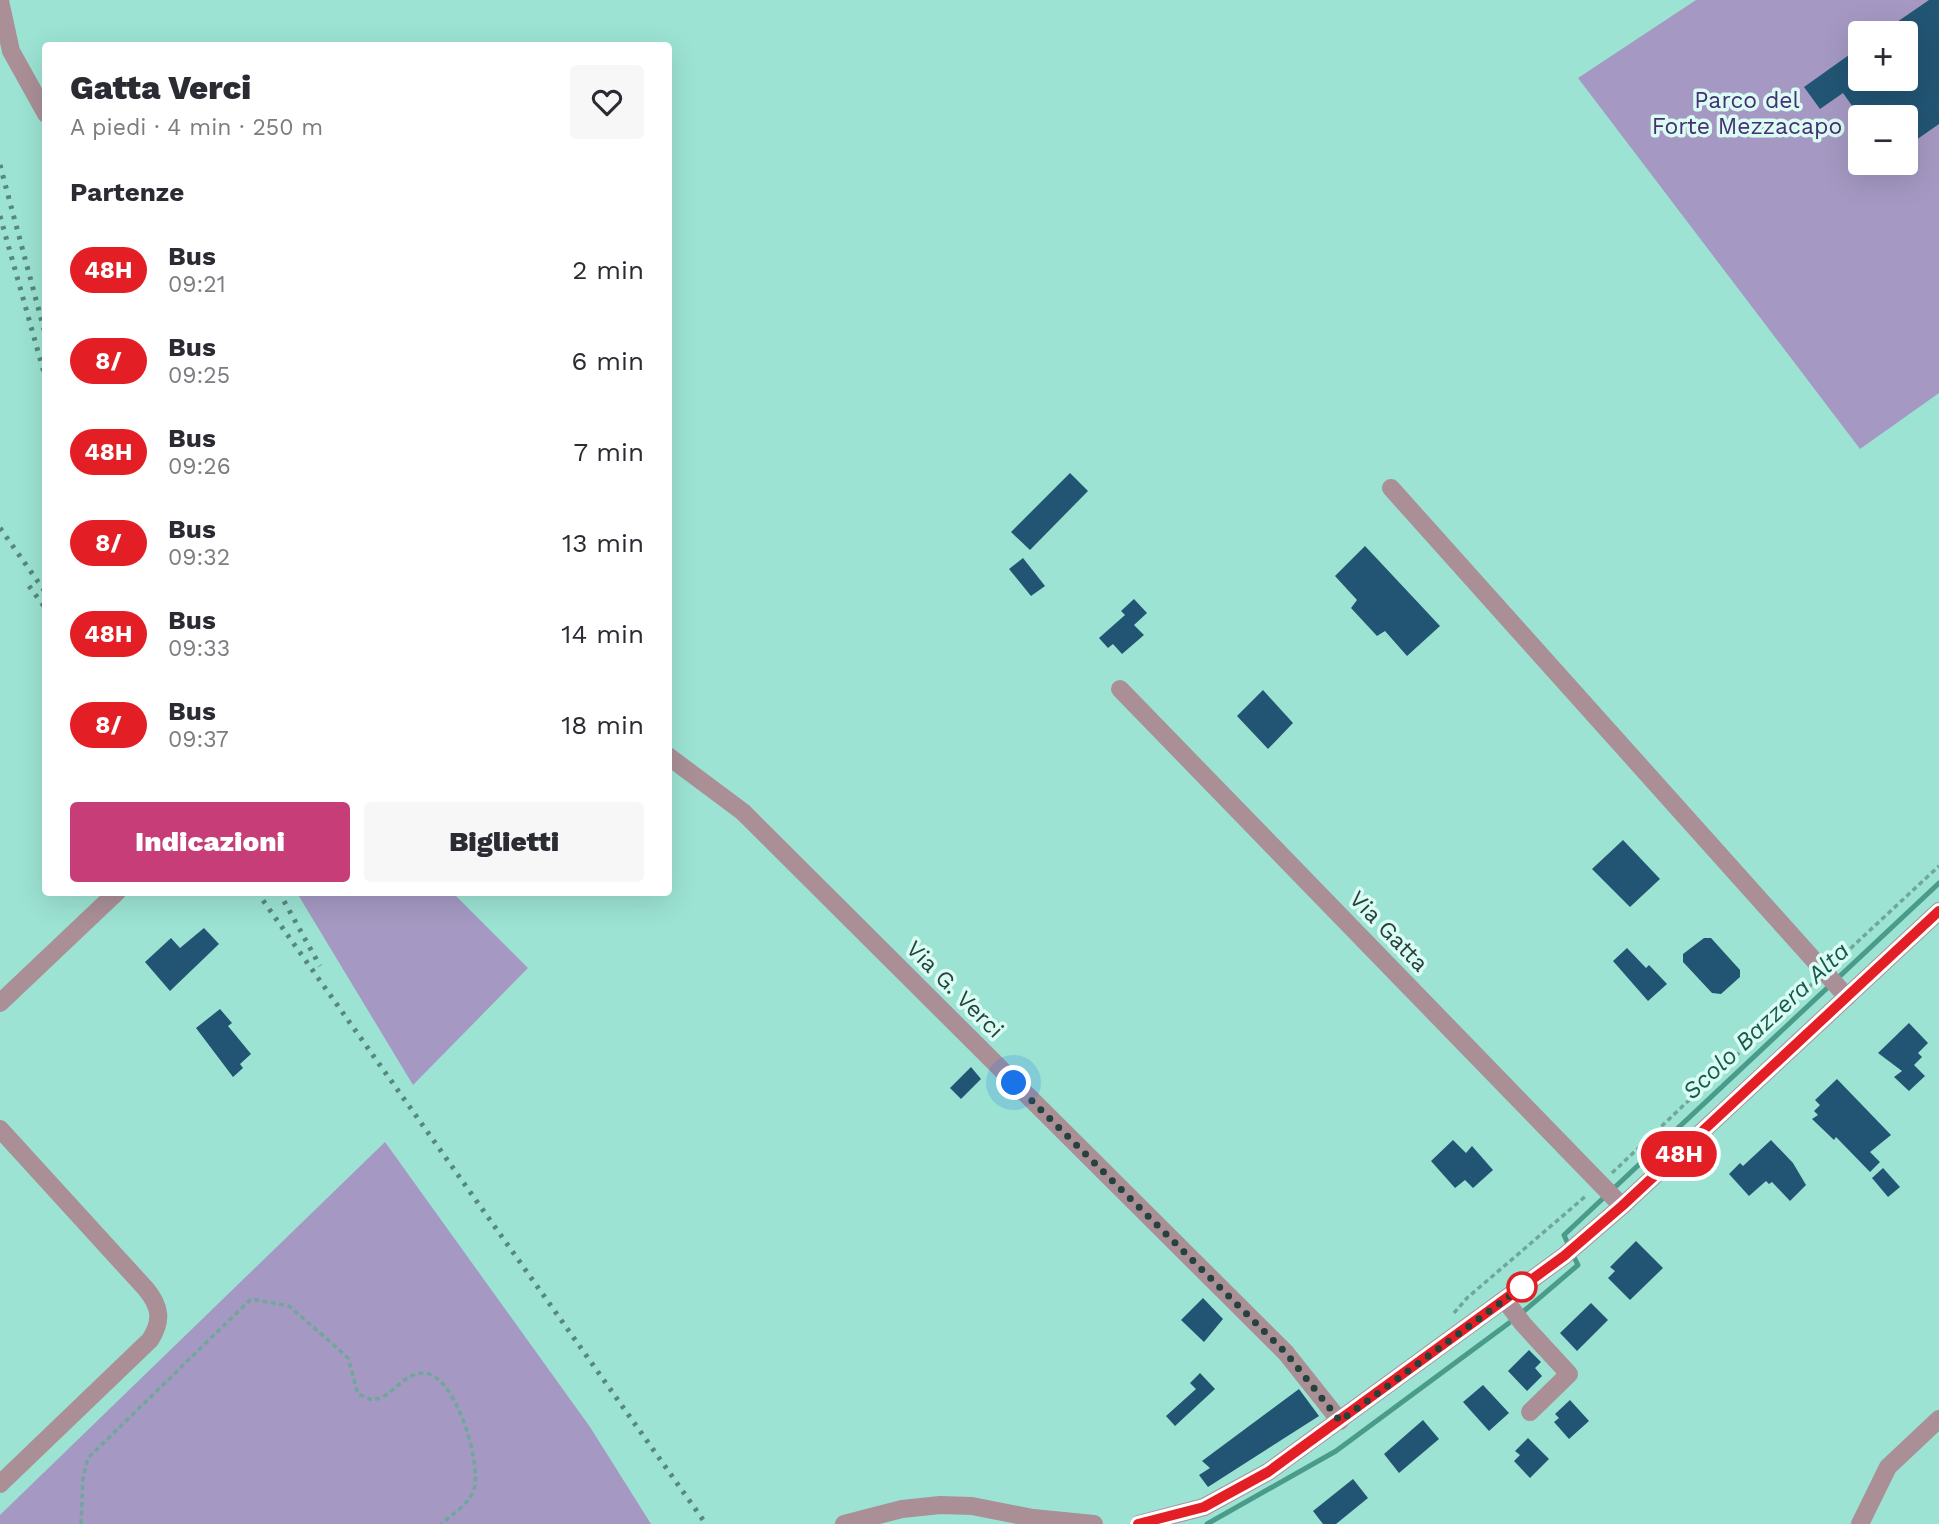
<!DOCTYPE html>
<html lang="it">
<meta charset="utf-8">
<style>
body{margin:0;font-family:"Work Sans",sans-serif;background:#f7f7f7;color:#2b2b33;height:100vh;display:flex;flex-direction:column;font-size:26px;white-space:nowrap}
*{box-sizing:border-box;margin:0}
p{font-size:23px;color:#7c7c81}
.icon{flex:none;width:38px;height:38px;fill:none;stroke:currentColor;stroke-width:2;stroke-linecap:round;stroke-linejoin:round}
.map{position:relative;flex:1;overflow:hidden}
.details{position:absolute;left:42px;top:42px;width:630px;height:854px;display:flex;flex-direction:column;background:#fff;border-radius:7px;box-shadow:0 7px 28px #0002}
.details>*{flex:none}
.badge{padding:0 14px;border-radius:23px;font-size:24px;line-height:46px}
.fabs{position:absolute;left:1848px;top:21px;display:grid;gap:14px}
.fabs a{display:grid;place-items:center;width:70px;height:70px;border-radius:7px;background:#fff;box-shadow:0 7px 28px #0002;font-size:35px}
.you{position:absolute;width:35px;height:35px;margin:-18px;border:5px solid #fff;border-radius:50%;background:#1a73e8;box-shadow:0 0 0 10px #1a73e833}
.map>.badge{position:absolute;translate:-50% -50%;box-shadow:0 0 0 4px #fff}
h2{padding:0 28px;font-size:26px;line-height:63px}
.round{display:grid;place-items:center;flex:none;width:74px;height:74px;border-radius:7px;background:#f7f7f7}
.headline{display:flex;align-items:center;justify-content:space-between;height:119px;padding:0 28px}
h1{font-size:33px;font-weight:800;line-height:52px}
.button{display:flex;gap:14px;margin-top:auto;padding:14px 28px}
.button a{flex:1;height:80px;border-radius:7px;background:#c63d77;color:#fff;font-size:28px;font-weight:800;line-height:80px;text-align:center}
.button a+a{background:#f7f7f7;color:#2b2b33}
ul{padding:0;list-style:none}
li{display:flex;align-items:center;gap:21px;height:91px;padding:0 28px}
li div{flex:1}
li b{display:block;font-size:26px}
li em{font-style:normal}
li .badge{min-width:77px;font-weight:700;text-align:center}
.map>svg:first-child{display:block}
.green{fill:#a599c3;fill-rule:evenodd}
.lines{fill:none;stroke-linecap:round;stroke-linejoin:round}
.stream{stroke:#4a9b8a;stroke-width:5}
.building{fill:#225574}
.path{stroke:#70a79b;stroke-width:3.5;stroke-dasharray:5 3.5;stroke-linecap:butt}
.minor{stroke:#aa8f97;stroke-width:18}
.rail{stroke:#58877c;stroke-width:5;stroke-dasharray:3.5 7;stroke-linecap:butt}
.line-casing{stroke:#fff;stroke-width:16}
.line{stroke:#e31e24;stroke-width:10}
.walk{stroke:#25423c;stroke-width:7;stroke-dasharray:0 12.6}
.stop-dot{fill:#fff;stroke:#e31e24;stroke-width:3.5}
.labels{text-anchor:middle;stroke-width:7;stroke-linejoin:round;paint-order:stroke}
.park-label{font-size:23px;fill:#482e72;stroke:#dafcf3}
.street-label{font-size:23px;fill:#25423c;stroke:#dafcf3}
.water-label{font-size:24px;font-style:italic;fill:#185a4e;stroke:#dafcf3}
</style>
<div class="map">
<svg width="1939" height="1524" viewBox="0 0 1939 1524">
<rect width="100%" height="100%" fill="#9ce3d3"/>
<g class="green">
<path d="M1696,0H1939V393L1860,449L1578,78ZM1860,33H1906V79H1860ZM1860,117H1906V163H1860Z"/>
<polygon points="297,893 453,893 528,968 413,1085"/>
<polygon points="385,1142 590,1427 651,1524 0,1524 0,1515"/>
</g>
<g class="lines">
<g class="stream">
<polyline points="1568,1244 1564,1235 1939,883"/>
<polyline points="1524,1311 1578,1265 1575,1259"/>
<polyline points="1207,1524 1336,1451 1509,1323"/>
</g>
</g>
<g class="building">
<polygon points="1929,0 1939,0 1939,124 1906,147 1906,117 1860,117 1843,93 1820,109 1804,87 1849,55 1860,71 1860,79 1906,79 1906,33 1881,33"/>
<polygon points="1070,473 1088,491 1030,550 1011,532"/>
<polygon points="1365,546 1440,626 1407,656 1385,631 1377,636 1351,608 1357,600 1335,576"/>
<polygon points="1023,558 1045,586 1031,596 1009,569"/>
<polygon points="1134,599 1147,613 1134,625 1144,635 1122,654 1113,644 1108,648 1099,638 1125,615 1121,611"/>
<polygon points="1263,690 1293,723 1268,749 1237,716"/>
<polygon points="1623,840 1660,879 1630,907 1592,869"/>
<polygon points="204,928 219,944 170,991 145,962 171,938 180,948"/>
<polygon points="1704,938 1711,938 1740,970 1740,977 1721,994 1712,993 1683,962 1683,954"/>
<polygon points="1627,948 1646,968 1649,965 1667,984 1648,1001 1613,961"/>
<polygon points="220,1009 232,1023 228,1026 251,1054 240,1064 243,1068 233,1077 196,1028"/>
<polygon points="1909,1023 1928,1043 1918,1053 1922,1057 1914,1065 1925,1076 1909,1091 1894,1077 1902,1071 1878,1053"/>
<polygon points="971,1067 981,1079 961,1099 950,1088"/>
<polygon points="1837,1079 1891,1135 1870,1152 1880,1162 1870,1172 1836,1137 1834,1140 1812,1119 1818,1115 1814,1111 1820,1105 1815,1100"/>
<polygon points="1453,1140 1466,1153 1472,1146 1493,1170 1473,1188 1465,1180 1455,1188 1431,1161"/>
<polygon points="1771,1140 1793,1163 1806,1185 1790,1201 1772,1182 1769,1184 1766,1181 1749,1196 1729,1174 1740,1163 1743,1166"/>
<polygon points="1883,1168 1900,1187 1888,1197 1872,1178"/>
<polygon points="1636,1241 1663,1268 1630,1300 1608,1278 1615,1271 1610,1267"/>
<polygon points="1203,1298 1223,1319 1204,1342 1181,1320"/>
<polygon points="1591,1303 1608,1320 1577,1351 1560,1333"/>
<polygon points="1529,1350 1541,1362 1535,1368 1542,1376 1527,1391 1508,1371"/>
<polygon points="1200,1373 1215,1389 1175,1426 1166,1416 1196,1389 1190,1383"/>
<polygon points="1483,1385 1509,1413 1489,1431 1463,1402"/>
<polygon points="1299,1389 1319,1416 1208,1487 1199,1475 1210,1468 1202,1461"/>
<polygon points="1570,1400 1589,1421 1569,1439 1554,1422 1559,1418 1555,1414"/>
<polygon points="1423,1420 1439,1439 1399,1473 1384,1454"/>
<polygon points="1528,1438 1549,1459 1530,1478 1514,1461 1520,1455 1515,1451"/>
<polygon points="1353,1479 1368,1498 1336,1524 1323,1524 1313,1511"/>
</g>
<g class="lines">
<g class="path">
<polyline points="1838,960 1939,866"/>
<polyline points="1612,1173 1812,984"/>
<polyline points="1454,1313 1467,1298 1587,1195"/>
<path d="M81,1524L83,1478L88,1458L251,1299L289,1306L335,1346L348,1358L358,1394L372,1400L381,1398C394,1391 406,1374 422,1373C455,1371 482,1464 474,1489C470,1504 452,1514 441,1524"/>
</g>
<g class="minor">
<polyline points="0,1 11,51 46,114"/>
<polyline points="1391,488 1847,997"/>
<polyline points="1120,689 1622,1206"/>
<polyline points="668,756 743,812 1286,1353 1340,1421"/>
<polyline points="0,1003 117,892"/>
<path d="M0,1129L146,1289C160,1306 163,1320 150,1340L0,1484"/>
<polyline points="1505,1300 1523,1324 1569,1374 1530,1412"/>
<polyline points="844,1524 902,1509 940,1505 972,1506 1033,1518 1094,1524"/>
<polyline points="1139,1524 1204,1507 1268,1472 1564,1256 1622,1206 1939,911"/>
<polyline points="1860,1524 1888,1467 1939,1419"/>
</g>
<g class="rail">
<polyline points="0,165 46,337"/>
<polyline points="0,216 46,380"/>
<polyline points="0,528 46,593"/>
<polyline points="29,586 46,609"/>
<polyline points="257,892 706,1524"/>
<polyline points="279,892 320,966"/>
</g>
</g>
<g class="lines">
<defs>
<polyline id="line" points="1138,1524 1204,1507 1268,1472 1564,1256 1622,1206 1939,911"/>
</defs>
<use href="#line" class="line-casing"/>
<use href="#line" class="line"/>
<polyline class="walk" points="1014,1083 1286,1353 1340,1421 1522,1287"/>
</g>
<circle class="stop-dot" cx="1522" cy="1287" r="14"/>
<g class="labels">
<g class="park-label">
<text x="1747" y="108">Parco del<tspan x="1747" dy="26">Forte Mezzacapo</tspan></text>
</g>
<g class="street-label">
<text transform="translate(1389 931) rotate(46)" y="8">Via Gatta</text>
<text transform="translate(955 989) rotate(45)" y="8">Via G. Verci</text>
</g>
<g class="water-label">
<text transform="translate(1766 1021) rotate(-43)" y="8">Scolo Bazzera Alta</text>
</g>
</g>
</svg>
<div class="fabs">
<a>+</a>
<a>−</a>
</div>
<div class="you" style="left:1014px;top:1083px"></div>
<b class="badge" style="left:1679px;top:1154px;background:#e31e24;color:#fff">48H</b>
<section class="details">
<div class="headline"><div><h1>Gatta Verci</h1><p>A piedi · 4 min · 250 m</p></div><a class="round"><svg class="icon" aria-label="heart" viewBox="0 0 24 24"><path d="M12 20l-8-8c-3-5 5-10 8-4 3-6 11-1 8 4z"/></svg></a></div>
<h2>Partenze</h2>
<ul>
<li><span class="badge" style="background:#e31e24;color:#fff">48H</span><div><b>Bus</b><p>09:21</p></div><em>2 min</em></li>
<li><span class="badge" style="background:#e31e24;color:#fff">8/</span><div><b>Bus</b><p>09:25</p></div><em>6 min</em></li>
<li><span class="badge" style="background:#e31e24;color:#fff">48H</span><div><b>Bus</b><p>09:26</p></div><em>7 min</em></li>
<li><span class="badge" style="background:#e31e24;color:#fff">8/</span><div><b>Bus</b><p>09:32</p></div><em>13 min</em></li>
<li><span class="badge" style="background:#e31e24;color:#fff">48H</span><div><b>Bus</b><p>09:33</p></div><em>14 min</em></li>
<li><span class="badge" style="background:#e31e24;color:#fff">8/</span><div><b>Bus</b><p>09:37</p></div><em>18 min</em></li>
</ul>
<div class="button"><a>Indicazioni</a><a>Biglietti</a></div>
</section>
</div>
